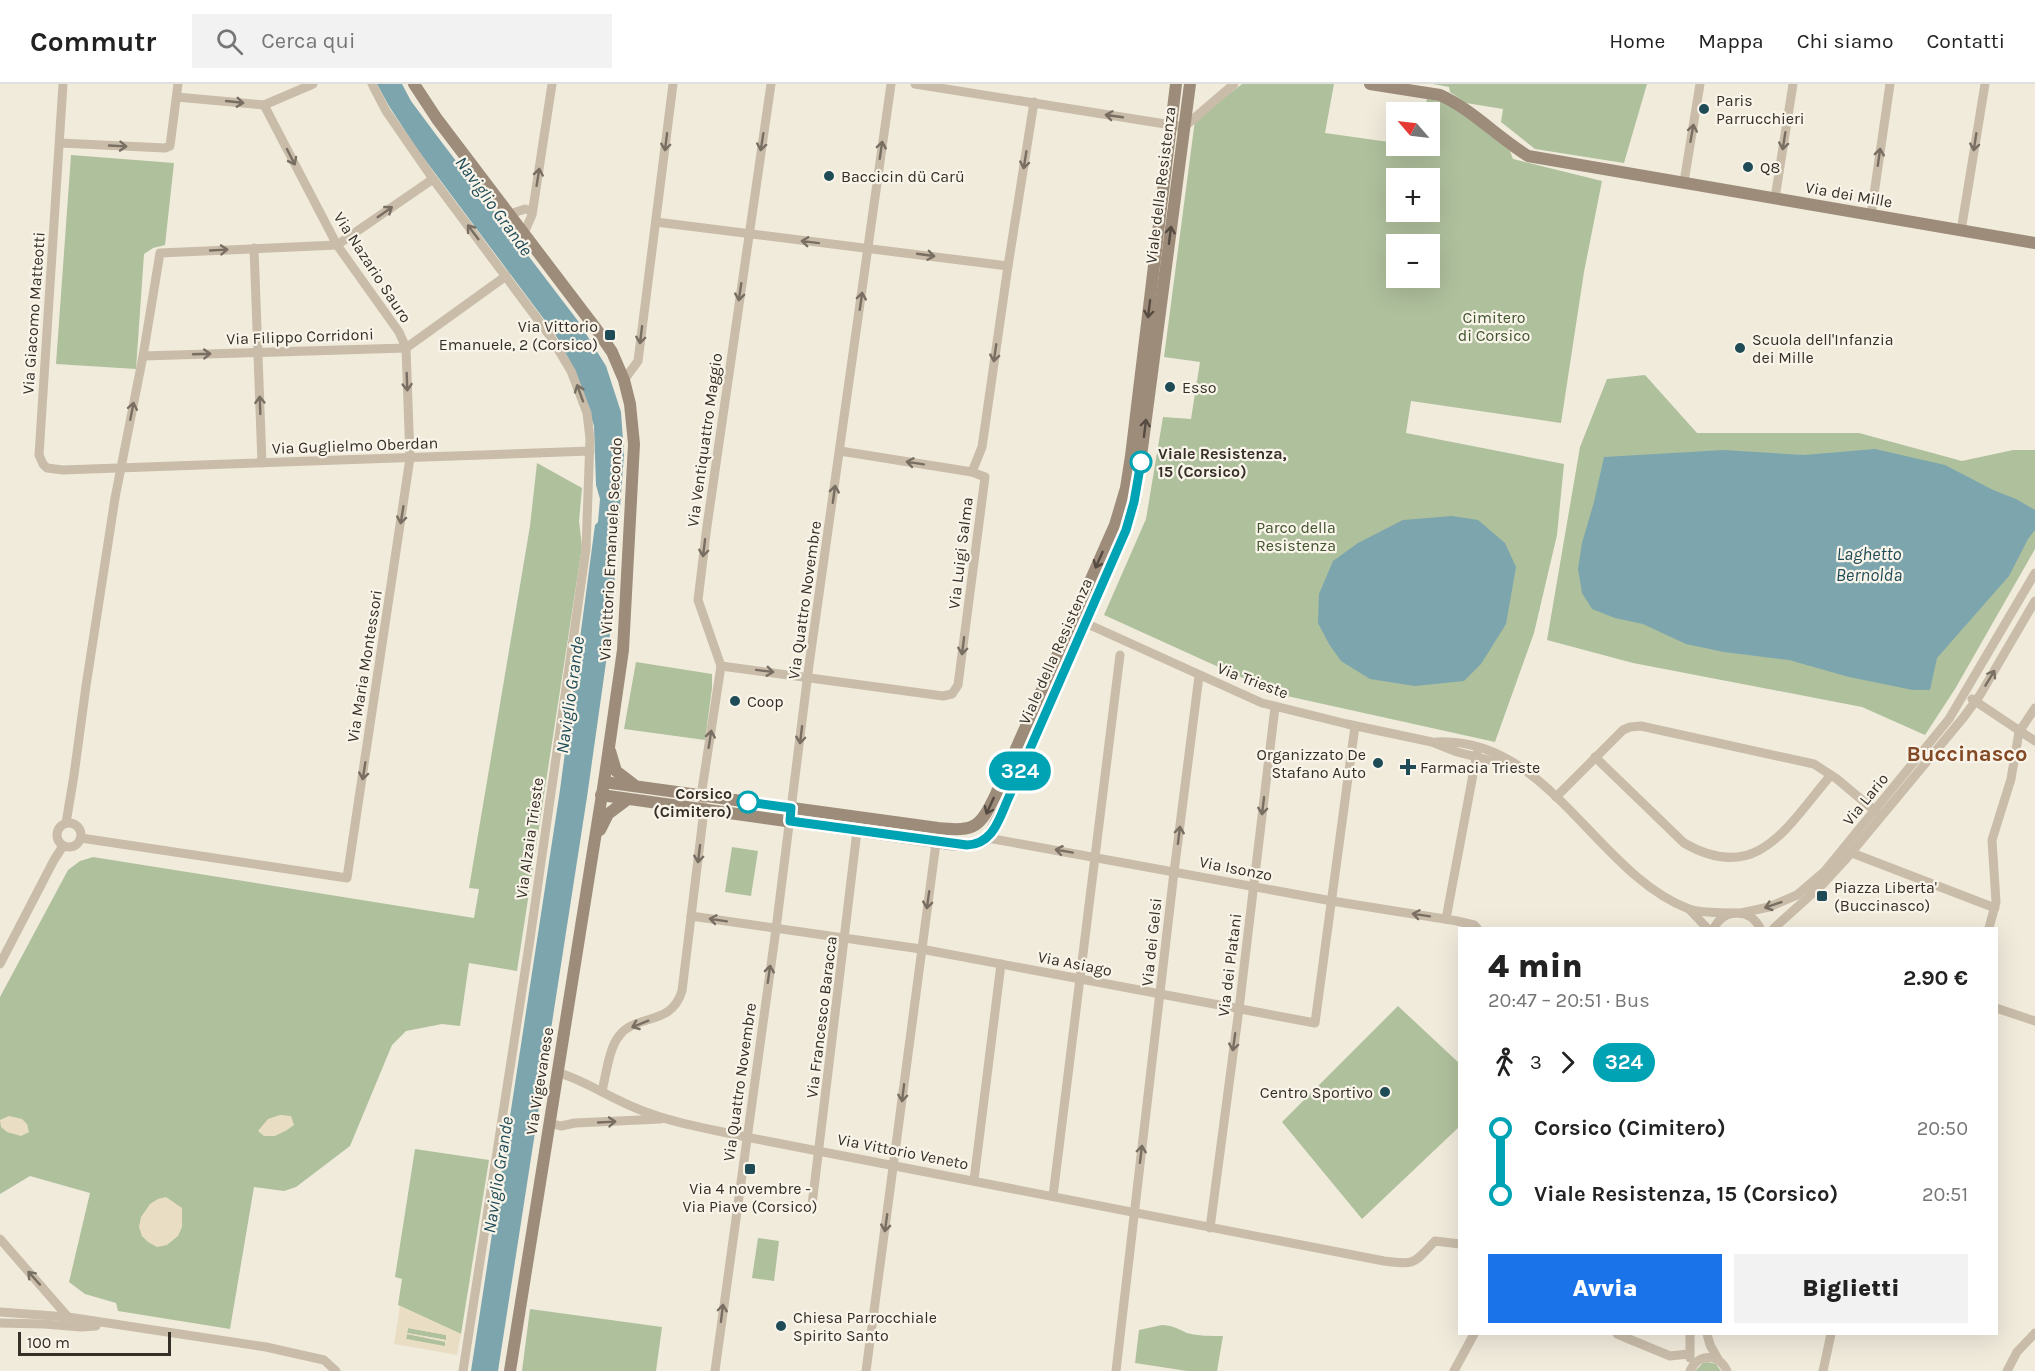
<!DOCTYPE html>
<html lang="it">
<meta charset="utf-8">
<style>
body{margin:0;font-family:Karla,sans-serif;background:#f2f2f2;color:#222;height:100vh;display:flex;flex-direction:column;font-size:22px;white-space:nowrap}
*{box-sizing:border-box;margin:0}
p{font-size:20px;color:#767676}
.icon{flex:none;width:33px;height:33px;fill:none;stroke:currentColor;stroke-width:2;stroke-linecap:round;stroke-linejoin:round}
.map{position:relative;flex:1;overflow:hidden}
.details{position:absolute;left:1458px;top:843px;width:540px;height:408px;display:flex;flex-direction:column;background:#fff;border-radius:0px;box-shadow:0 6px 24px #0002}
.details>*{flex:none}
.badge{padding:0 12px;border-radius:20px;font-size:21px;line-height:39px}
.needle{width:39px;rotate:298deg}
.controls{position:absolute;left:1386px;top:18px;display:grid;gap:12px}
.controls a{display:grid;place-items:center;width:54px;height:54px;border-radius:0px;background:#fff;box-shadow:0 6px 24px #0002;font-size:30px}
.scale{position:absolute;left:18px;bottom:15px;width:153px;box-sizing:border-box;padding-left:6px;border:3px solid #362f28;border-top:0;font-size:16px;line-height:21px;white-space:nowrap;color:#362f28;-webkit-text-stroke:4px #f9f4e9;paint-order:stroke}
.map>.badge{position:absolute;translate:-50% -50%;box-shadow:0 0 0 3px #fff}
.legs{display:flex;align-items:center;gap:9px;height:66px;padding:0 30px;font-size:20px}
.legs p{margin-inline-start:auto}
.head{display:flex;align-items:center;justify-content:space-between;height:102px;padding:0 30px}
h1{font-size:33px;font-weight:800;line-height:45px}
.button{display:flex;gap:12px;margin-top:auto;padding:12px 30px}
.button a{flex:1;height:69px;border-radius:0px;background:#1a73e8;color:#fff;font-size:24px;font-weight:800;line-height:69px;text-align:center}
.button a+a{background:#f2f2f2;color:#222}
ul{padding:0 30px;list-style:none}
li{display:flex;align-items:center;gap:21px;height:66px;font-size:22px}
li i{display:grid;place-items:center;width:9px;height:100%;margin:0 8px;background:currentColor}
li i::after{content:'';width:15px;height:15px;margin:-8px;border:4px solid;border-radius:50%;background:#fff}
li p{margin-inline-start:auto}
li:first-child i{background:linear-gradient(#0000 50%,currentColor 0)}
li:last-child i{background:linear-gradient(currentColor 50%,#0000 0)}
header{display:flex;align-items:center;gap:36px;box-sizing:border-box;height:84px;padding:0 30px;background:#fff;border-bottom:2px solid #e0e0e0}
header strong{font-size:28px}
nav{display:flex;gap:33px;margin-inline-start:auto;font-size:21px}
.search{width:420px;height:54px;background:#f2f2f2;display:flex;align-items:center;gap:15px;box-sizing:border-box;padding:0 21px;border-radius:0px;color:#767676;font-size:22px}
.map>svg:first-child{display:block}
.green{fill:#afc09d;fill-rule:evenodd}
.plaza{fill:#e9dec4;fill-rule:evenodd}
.water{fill:#7ca5ae}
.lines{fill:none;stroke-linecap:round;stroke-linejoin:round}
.street{stroke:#c9bca9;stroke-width:9}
.secondary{stroke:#9d8c7a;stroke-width:12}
.oneway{stroke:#786e62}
.oneway2{stroke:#554b41}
.line-1-casing{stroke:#fff;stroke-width:14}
.line-1{stroke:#00a3b4;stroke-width:9}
.poi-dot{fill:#1f4b57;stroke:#f9f4e9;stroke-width:2}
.stop-1-dot{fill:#fff;stroke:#00a3b4;stroke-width:3}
.labels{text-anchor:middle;stroke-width:4.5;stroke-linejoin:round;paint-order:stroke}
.poi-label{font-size:16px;fill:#362f28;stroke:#f9f4e9;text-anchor:start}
.street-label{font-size:16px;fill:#362f28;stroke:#f9f4e9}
.park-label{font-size:16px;fill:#40542d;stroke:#f9f4e9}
.stop-label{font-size:16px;font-weight:bold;fill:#362f28;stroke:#f9f4e9;text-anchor:start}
.water-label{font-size:18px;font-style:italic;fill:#1f4b57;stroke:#f9f4e9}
.district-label{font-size:22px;font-weight:bold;fill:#834824;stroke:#f9f4e9}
</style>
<header>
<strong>Commutr</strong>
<div class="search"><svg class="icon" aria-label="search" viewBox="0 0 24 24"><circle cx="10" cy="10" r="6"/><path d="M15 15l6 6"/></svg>Cerca qui</div>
<nav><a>Home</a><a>Mappa</a><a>Chi siamo</a><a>Contatti</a></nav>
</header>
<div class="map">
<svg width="2035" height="1287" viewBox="0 0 2035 1287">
<rect width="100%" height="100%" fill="#f1ebdc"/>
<g class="green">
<path d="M1242,0H1334L1325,49L1396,59V62H1430V28H1424L1427,15L1449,19L1510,67L1513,75L1602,97L1584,188L1561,339L1411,317L1406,349L1564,380L1557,451L1534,549L1495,658L1278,610L1104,531L1146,435L1163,333L1191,335L1200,278L1164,273L1195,36ZM1396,94H1430V128H1396ZM1396,160H1430V194H1396Z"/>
<polygon points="1433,0 1647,0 1624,79 1535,65 1501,38 1503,25 1466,19 1450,8 1449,3"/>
<polygon points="71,71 174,79 165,161 153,164 144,170 136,285 56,280"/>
<polygon points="1645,291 1697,349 1859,349 1962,377 2013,366 2035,366 2035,465 1955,605 1925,651 1862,623 1633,579 1547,556 1580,363 1607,295"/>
<polygon points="537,379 582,404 579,437 582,463 517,887 469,879 460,942 442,940 406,947 392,961 350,1062 296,1103 284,1107 254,1103 230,1245 118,1227 116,1219 85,1210 69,1198 90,1109 30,1092 0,1110 0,913 68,786 80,777 93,773 474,834 479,805 469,804 530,442"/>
<polygon points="636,578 712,590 712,604 705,656 624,645"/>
<polygon points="732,763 758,767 751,812 725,808"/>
<polygon points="1398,922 1459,979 1459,1043 1362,1135 1282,1038"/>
<polygon points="415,1065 489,1076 461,1250 398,1221 402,1195 395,1193"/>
<polygon points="758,1154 779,1157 774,1197 752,1194"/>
<polygon points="530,1225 662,1243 656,1287 522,1287"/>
<path d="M1162,1241C1172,1241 1178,1245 1187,1249C1198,1252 1211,1252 1223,1252L1217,1287H1187L1135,1279L1139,1246Z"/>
<polygon points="408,1244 447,1251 446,1256 407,1249"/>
<polygon points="407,1250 446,1258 445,1263 406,1255"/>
<polygon points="1707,1278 1716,1280 1721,1287 1695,1287 1703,1279"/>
</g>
<g class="plaza">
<polygon points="280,1031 291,1032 294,1041 287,1046 275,1052 264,1052 258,1047 268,1035"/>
<polygon points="9,1032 22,1035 27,1040 29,1048 21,1052 7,1048 1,1043 0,1036"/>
<polygon points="166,1113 182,1124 182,1143 178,1152 167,1161 157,1163 148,1158 142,1152 139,1143 141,1133 150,1120 158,1115"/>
<path d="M400,1222L461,1250L457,1271L394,1260ZM408,1244L446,1251V1256L407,1249ZM407,1250L445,1257V1262L406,1255Z"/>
</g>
<g class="water">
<polygon points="377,0 402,0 411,17 437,52 578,237 606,282 621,328 624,370 611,543 587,713 498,1287 471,1287 560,706 595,441 598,438 600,415 596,401 594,342 576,288 555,250 417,65 389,22"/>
<polygon points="1875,365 1945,381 1993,406 2016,415 2035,426 2035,446 2028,455 2009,492 1937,574 1930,606 1913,606 1849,593 1789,576 1724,568 1686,560 1643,540 1615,534 1592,525 1582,509 1578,485 1582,459 1594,418 1604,373 1724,366 1804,371"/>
<polygon points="1452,432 1478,436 1505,459 1516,483 1506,540 1481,580 1464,597 1415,602 1370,595 1341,577 1329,560 1318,539 1319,510 1333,477 1358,459 1403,436"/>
</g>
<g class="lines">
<g class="street">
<polyline points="63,0 39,371 43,380 47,384 63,386 590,367"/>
<polyline points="372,0 386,27 433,95 550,252 571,287 587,329 590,355 586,465 530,855 463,1287"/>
<polyline points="915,0 1184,43 1234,0"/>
<polyline points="177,13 264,21 313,0"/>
<polyline points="60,59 165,64 170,62 178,0"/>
<polyline points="1684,98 1700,0"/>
<polyline points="1775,114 1793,0"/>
<polyline points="510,130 525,125 532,127"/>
<polyline points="1871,131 1890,0"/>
<polyline points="656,138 1008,182"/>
<polyline points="1961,147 1985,0"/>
<polyline points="524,149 532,131 552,0"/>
<polyline points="254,164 262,379"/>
<polyline points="143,272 406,264 506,192"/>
<polyline points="624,296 638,277 673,0"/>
<polyline points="972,388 982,363 1008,182 1034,18"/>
<polyline points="1081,537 1262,619 1347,640 1432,658 1457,668 1517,683"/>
<polyline points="721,582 943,612 952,610 958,601 985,393 972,388 840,367"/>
<polyline points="1972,615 2035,657"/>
<path d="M1436,658C1549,652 1596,790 1689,825C1703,830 1721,828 1735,829"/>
<path d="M1595,673L1684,759C1758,802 1788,741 1831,691"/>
<polyline points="1556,713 1623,646 1630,643 1641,642 1814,680 1837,695 1875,727"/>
<circle cx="69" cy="751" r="12"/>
<polyline points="66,739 74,691 86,602 115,414 143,272 160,169 337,161 433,95"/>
<polyline points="81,754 347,794 410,374 406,264 399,248 337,161 264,21"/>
<polyline points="988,754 1332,817 1457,837 1474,841 1477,844"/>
<polyline points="1852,769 1995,824"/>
<polyline points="1690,826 1707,844"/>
<polyline points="1741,829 1769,823 1797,811 1824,788 1949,635 2035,489"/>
<polyline points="691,832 921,865 1315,939 1355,642"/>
<polyline points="1446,835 1477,669"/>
<path d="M1714,844C1724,824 1750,824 1760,844"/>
<polyline points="1774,844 1823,800 1845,776 1963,634 1980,611 2035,517"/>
<polyline points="1989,844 1996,818 1992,756 2011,695 2019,648 2035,624"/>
<polyline points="0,880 54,776 63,762"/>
<polyline points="1996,924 2035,937"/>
<path d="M557,988C586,997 610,1014 638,1025C672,1039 710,1045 746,1053L1384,1177C1417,1181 1413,1180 1435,1157L1460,1160"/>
<path d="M602,1007C606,991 609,964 619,952C636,929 671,943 682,907L704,726L701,712L721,582L698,516L707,442L771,0"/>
<polyline points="549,1039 561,1042 575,1039 661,1035"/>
<polyline points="974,1096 1001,880"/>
<polyline points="1053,1112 1120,571"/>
<polyline points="812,1121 857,747"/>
<polyline points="1210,1144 1239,925 1275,623"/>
<polyline points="0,1155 68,1233"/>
<polyline points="0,1228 68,1233 266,1263 324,1276 336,1287"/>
<polyline points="0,1239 44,1240 81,1243 96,1242"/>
<polyline points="1617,1250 1670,1272 1689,1270"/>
<polyline points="1690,1250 1690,1274"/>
<polyline points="1707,1250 1710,1261 1718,1275"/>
<polyline points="715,1287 776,845 809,581 891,0"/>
<polyline points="866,1287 938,744"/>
<polyline points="1116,1287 1174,788 1199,592"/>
<polyline points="1454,1287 1474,1250"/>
<path d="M1690,1287C1698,1269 1719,1269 1727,1287"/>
<polyline points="1823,1287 1831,1250"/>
<polyline points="2007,1287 2017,1268 2035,1249"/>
</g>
<g class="secondary">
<polyline points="414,0 437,35 597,246 612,268 624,296 630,320 634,360 623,566 604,698 510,1287"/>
<path d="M1370,0L1440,11C1473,26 1497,53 1528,72L2035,159"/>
<polyline points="610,667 616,687 633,700"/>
<path d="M604,698L938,744C976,748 980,743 996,710L1115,441L1126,404L1131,372L1176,0"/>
<path d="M601,711L936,758C953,760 974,766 988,754L1008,715L1085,539L1126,446L1135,418L1190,0"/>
<polyline points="600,746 608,730 628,715"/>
</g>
</g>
<defs><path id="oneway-shaft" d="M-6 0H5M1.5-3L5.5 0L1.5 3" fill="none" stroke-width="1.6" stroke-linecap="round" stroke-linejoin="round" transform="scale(1.5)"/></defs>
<g class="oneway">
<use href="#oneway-shaft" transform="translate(235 18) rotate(6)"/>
<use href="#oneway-shaft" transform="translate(1114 32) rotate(-172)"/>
<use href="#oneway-shaft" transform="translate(1692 49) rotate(-80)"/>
<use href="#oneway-shaft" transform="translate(1784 57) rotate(99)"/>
<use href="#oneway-shaft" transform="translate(666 58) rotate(97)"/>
<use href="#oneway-shaft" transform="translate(762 58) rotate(99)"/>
<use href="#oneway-shaft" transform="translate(1975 58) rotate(99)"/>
<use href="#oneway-shaft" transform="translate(118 62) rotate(3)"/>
<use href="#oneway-shaft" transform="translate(881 66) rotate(-82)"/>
<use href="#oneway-shaft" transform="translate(291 73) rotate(63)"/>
<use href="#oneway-shaft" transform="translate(1879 73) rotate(-82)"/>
<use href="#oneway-shaft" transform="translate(1025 76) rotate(99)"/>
<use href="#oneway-shaft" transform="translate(538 93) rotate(-81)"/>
<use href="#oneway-shaft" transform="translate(385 128) rotate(-35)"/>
<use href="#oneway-shaft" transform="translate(473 148) rotate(-127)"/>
<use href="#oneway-shaft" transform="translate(810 158) rotate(-173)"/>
<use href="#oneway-shaft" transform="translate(219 166) rotate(-3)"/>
<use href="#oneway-shaft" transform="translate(926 171) rotate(8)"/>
<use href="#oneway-shaft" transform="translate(740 208) rotate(98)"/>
<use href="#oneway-shaft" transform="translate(861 217) rotate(-82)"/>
<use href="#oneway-shaft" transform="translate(641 251) rotate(97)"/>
<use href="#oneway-shaft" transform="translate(995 269) rotate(98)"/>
<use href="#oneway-shaft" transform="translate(202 270) rotate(-2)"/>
<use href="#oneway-shaft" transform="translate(407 298) rotate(88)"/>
<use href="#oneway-shaft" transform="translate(580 309) rotate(-110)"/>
<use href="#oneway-shaft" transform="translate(260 321) rotate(-92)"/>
<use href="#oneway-shaft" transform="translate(132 327) rotate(-79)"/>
<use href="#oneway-shaft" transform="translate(915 379) rotate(-171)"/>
<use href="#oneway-shaft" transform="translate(834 410) rotate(-82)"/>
<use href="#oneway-shaft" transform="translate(402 431) rotate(99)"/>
<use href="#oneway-shaft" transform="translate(704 464) rotate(97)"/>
<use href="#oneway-shaft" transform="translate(963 562) rotate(97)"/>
<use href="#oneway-shaft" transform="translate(765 587) rotate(7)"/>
<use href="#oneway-shaft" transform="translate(1990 594) rotate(-59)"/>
<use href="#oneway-shaft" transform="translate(801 651) rotate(97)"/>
<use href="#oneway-shaft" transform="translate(710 655) rotate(-81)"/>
<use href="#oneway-shaft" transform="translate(364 687) rotate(99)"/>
<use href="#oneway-shaft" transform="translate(1263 722) rotate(97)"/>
<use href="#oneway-shaft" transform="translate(1179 751) rotate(-83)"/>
<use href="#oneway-shaft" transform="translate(1064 767) rotate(-170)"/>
<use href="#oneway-shaft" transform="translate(699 770) rotate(97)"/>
<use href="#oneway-shaft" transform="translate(928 816) rotate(98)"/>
<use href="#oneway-shaft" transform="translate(1773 821) rotate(161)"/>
<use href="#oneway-shaft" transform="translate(1421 831) rotate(-171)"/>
<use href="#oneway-shaft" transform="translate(718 836) rotate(-171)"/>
<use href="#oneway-shaft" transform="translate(769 890) rotate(-82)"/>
<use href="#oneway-shaft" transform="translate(640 940) rotate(158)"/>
<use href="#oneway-shaft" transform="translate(1234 958) rotate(98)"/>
<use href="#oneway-shaft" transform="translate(903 1009) rotate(97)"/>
<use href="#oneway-shaft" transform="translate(607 1038) rotate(-3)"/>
<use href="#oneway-shaft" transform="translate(1141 1070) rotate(-83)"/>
<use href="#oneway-shaft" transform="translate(886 1139) rotate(98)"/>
<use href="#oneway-shaft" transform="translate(34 1194) rotate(-132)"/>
<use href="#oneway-shaft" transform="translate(722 1229) rotate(-83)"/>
</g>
<g class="oneway2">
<use href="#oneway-shaft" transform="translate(1170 151) rotate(-83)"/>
<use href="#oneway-shaft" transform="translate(1149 225) rotate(97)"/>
<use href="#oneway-shaft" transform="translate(1145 344) rotate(-83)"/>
<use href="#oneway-shaft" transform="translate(1099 476) rotate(114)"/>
<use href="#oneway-shaft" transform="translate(990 722) rotate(115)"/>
</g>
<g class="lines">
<defs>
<path id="line-1" d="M748,718L791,724L790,737L967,761C993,760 999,735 1008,715L1126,446L1134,418L1141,378"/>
</defs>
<use href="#line-1" class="line-1-casing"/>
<use href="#line-1" class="line-1"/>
</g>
<g class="poi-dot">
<circle cx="1704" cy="25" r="6"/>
<circle cx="1748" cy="83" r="6"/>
<circle cx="829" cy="92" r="6"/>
<rect x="604" y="245" width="12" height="12" rx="3"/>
<circle cx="1740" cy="264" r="6"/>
<circle cx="1170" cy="303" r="6"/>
<circle cx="735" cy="617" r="6"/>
<circle cx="1378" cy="679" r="6"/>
<path d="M1405 674h6v6h6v6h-6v6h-6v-6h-6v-6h6z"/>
<rect x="1816" y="806" width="12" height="12" rx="3"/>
<circle cx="1385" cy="1008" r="6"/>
<rect x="744" y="1079" width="12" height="12" rx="3"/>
<circle cx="781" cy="1242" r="6"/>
</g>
<g class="stop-1-dot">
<circle cx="1141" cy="378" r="10"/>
<circle cx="748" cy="718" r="10"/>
</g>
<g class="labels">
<g class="poi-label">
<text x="1716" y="22">Paris<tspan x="1716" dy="18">Parrucchieri</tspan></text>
<text x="1760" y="89">Q8</text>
<text x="841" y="98">Baccicin dü Carü</text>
<text x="598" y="248" text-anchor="end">Via Vittorio<tspan x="598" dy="18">Emanuele, 2 (Corsico)</tspan></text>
<text x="1752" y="261">Scuola dell'Infanzia<tspan x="1752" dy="18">dei Mille</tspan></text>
<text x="1182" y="309">Esso</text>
<text x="747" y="623">Coop</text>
<text x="1366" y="676" text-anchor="end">Organizzato De<tspan x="1366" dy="18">Stafano Auto</tspan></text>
<text x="1420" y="689">Farmacia Trieste</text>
<text x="1834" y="809">Piazza Liberta'<tspan x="1834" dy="18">(Buccinasco)</tspan></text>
<text x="1373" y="1014" text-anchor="end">Centro Sportivo</text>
<text x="750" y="1110" text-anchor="middle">Via 4 novembre -<tspan x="750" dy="18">Via Piave (Corsico)</tspan></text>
<text x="793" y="1239">Chiesa Parrocchiale<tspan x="793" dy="18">Spirito Santo</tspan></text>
</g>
<g class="street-label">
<text transform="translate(1160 101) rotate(-83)" y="6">Viale della Resistenza</text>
<text transform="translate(1849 110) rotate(10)" y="6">Via dei Mille</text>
<text transform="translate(373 183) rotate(57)" y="6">Via Nazario Sauro</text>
<text transform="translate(33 229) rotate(-86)" y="6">Via Giacomo Matteotti</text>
<text transform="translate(300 252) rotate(-2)" y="6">Via Filippo Corridoni</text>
<text transform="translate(704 356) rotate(-82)" y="6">Via Ventiquattro Maggio</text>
<text transform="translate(355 361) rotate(-2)" y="6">Via Guglielmo Oberdan</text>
<text transform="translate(610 465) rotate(-87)" y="6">Via Vittorio Emanuele Secondo</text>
<text transform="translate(960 469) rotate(-83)" y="6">Via Luigi Salma</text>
<text transform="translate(804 516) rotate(-82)" y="6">Via Quattro Novembre</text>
<text transform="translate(1055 567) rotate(-66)" y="6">Viale della Resistenza</text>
<text transform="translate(364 582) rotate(-81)" y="6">Via Maria Montessori</text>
<text transform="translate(1253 596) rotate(21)" y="6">Via Trieste</text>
<text transform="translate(1865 715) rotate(-51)" y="6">Via Lario</text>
<text transform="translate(529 754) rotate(-82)" y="6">Via Alzaia Trieste</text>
<text transform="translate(1236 784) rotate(11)" y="6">Via Isonzo</text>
<text transform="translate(1151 858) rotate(-84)" y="6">Via dei Gelsi</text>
<text transform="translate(1075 879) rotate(11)" y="6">Via Asiago</text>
<text transform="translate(1229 881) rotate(-83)" y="6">Via dei Platani</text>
<text transform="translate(821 933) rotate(-83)" y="6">Via Francesco Baracca</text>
<text transform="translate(539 997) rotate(-81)" y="6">Via Vigevanese</text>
<text transform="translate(739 998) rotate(-82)" y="6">Via Quattro Novembre</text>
<text transform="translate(903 1067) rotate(11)" y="6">Via Vittorio Veneto</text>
</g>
<g class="park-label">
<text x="1494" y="239">Cimitero<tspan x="1494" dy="18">di Corsico</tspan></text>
<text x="1296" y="449">Parco della<tspan x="1296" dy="18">Resistenza</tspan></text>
</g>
<g class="stop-label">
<text x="1158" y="375">Viale Resistenza,<tspan x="1158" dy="18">15 (Corsico)</tspan></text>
<text x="732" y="715" text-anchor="end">Corsico<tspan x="732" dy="18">(Cimitero)</tspan></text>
</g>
<g class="water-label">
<text transform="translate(494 122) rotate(54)" y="6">Naviglio Grande</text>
<text x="1869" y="476">Laghetto<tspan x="1869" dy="21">Bernolda</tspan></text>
<text transform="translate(570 611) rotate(-82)" y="6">Naviglio Grande</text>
<text transform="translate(498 1091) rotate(-81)" y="6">Naviglio Grande</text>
</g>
<g class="district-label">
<text x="1967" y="677">Buccinasco</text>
</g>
</g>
</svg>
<div class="controls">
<a><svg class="needle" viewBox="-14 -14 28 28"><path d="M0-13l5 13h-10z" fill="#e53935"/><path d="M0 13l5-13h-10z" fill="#767676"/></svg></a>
<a>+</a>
<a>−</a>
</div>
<div class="scale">100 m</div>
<b class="badge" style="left:1020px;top:687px;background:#00a3b4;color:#fff">324</b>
<section class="details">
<div class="head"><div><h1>4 min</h1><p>20:47 – 20:51 · Bus</p></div><b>2.90 €</b></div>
<div class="legs"><svg class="icon" aria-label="walk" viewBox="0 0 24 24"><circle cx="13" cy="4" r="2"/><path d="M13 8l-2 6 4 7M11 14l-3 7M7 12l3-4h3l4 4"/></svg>3<svg class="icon" aria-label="forward" viewBox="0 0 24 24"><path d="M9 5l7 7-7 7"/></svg><b class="badge" style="background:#00a3b4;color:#fff">324</b></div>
<ul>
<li><i style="color:#00a3b4"></i><b>Corsico (Cimitero)</b><p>20:50</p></li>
<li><i style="color:#00a3b4"></i><b>Viale Resistenza, 15 (Corsico)</b><p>20:51</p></li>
</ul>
<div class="button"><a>Avvia</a><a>Biglietti</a></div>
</section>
</div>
